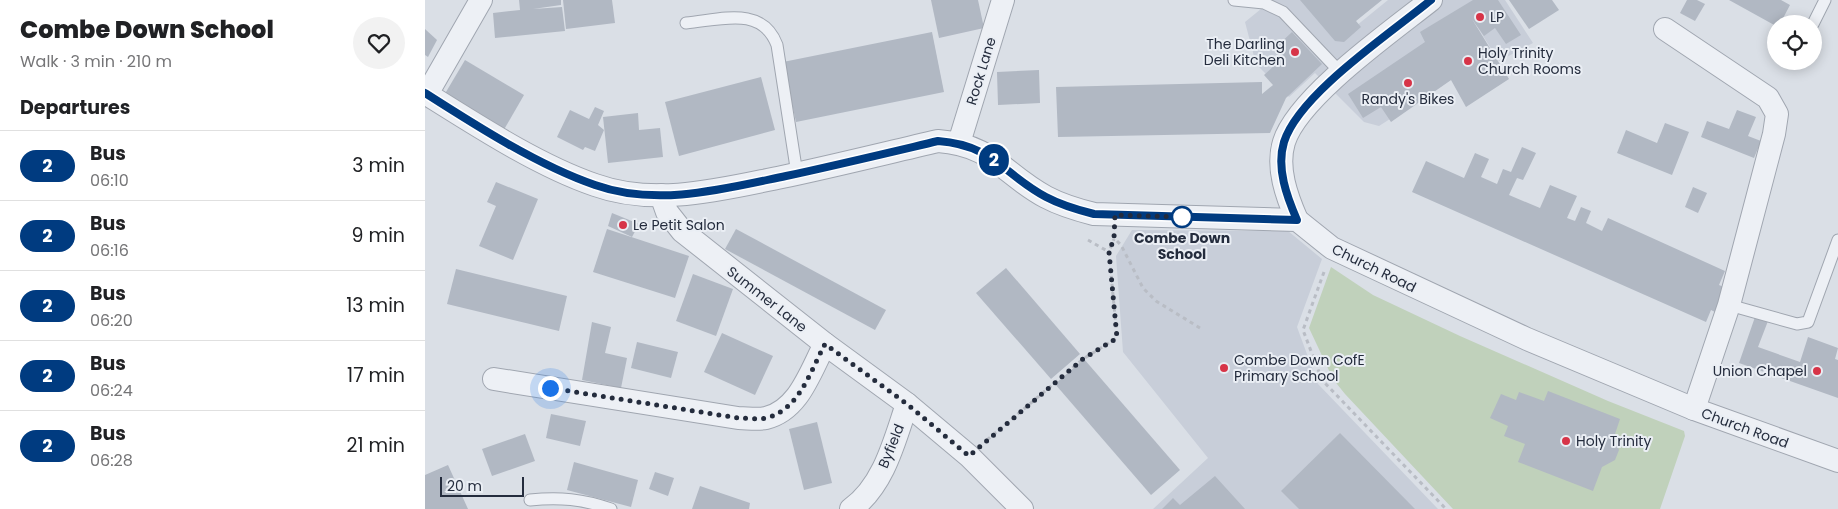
<!DOCTYPE html>
<meta charset="utf-8">
<style>
body{margin:0;font-family:Poppins,sans-serif;background:#f2f2f2;color:#202124;height:100vh;display:flex;flex-direction:column;font-size:19px;white-space:nowrap}
*{box-sizing:border-box;margin:0}
p{font-size:16px;color:#757577}
.icon{flex:none;width:28px;height:28px;fill:none;stroke:currentColor;stroke-width:2;stroke-linecap:round;stroke-linejoin:round}
.map{position:relative;flex:1;overflow:hidden}
.details{display:flex;flex-direction:column;background:#fff;width:425px}
.details>*{flex:none}
.badge{padding:0 10px;border-radius:16px;font-size:18px;line-height:32px}
.controls{position:absolute;left:1342px;top:15px;display:grid;gap:10px}
.controls a{display:grid;place-items:center;width:55px;height:55px;border-radius:50%;background:#fff;box-shadow:0 2px 12px #0003;font-size:25px}
.scale{position:absolute;left:15px;bottom:12px;width:84px;box-sizing:border-box;padding-left:5px;border:2px solid #242c3d;border-top:0;font-size:14px;line-height:18px;white-space:nowrap;color:#242c3d;-webkit-text-stroke:4px #eaeef4;paint-order:stroke}
.you{position:absolute;width:25px;height:25px;margin:-12px;border:4px solid #fff;border-radius:50%;background:#1a73e8;box-shadow:0 0 0 8px #1a73e833}
.map>.badge{position:absolute;translate:-50% -50%;box-shadow:0 0 0 2px #fff}
h2{padding:0 20px;font-size:19px;line-height:45px}
.round{display:grid;place-items:center;flex:none;width:52px;height:52px;border-radius:26px;background:#f2f2f2}
.summary{display:flex;align-items:center;justify-content:space-between;height:85px;padding:0 20px}
h1{font-size:24px;font-weight:800;line-height:38px}
ul{padding:0;list-style:none}
li{display:flex;align-items:center;gap:15px;height:70px;padding:0 20px;border-top:1px solid #e0e0e0}
li div{flex:1}
li b{display:block;font-size:19px}
li em{font-style:normal}
li .badge{min-width:55px;font-weight:700;text-align:center}
main{display:flex;flex:1;min-height:0}
.map>svg:first-child{display:block}
.built{fill:#c8ced9}
.green{fill:#c0d1bb}
.building{fill:#b1b8c3}
.lines{fill:none;stroke-linecap:round;stroke-linejoin:round}
.lane-casing{stroke:#a0a6b0;stroke-width:13}
.street-casing{stroke:#a0a6b0;stroke-width:24}
.path{stroke:#b9bdc5;stroke-width:3;stroke-dasharray:4 4;stroke-linecap:butt}
.lane{stroke:#edf0f5;stroke-width:11}
.street{stroke:#edf0f5;stroke-width:22}
.line-casing{stroke:#fff;stroke-width:11}
.line{stroke:#003b80;stroke-width:8}
.walk{stroke:#242c3d;stroke-width:5;stroke-dasharray:0 9}
.poi-dot{fill:#d73448;stroke:#eaeef4;stroke-width:2}
.stop-dot{fill:#fff;stroke:#003b80;stroke-width:2.5}
.labels{text-anchor:middle;stroke-width:4;stroke-linejoin:round;paint-order:stroke}
.poi-label{font-size:14px;fill:#242c3d;stroke:#eaeef4;text-anchor:start}
.street-label{font-size:14px;fill:#242c3d;stroke:#eaeef4}
.stop-label{font-size:14px;font-weight:bold;fill:#242c3d;stroke:#eaeef4}
</style>
<main>
<section class="details">
<div class="summary"><div><h1>Combe Down School</h1><p>Walk · 3 min · 210 m</p></div><a class="round"><svg class="icon" aria-label="heart" viewBox="0 0 24 24"><path d="M12 20l-8-8c-3-5 5-10 8-4 3-6 11-1 8 4z"/></svg></a></div>
<h2>Departures</h2>
<ul>
<li><span class="badge" style="background:#003b80;color:#fff">2</span><div><b>Bus</b><p>06:10</p></div><em>3 min</em></li>
<li><span class="badge" style="background:#003b80;color:#fff">2</span><div><b>Bus</b><p>06:16</p></div><em>9 min</em></li>
<li><span class="badge" style="background:#003b80;color:#fff">2</span><div><b>Bus</b><p>06:20</p></div><em>13 min</em></li>
<li><span class="badge" style="background:#003b80;color:#fff">2</span><div><b>Bus</b><p>06:24</p></div><em>17 min</em></li>
<li><span class="badge" style="background:#003b80;color:#fff">2</span><div><b>Bus</b><p>06:28</p></div><em>21 min</em></li>
</ul>
</section>
<div class="map">
<svg width="1413" height="509" viewBox="0 0 1413 509">
<rect width="100%" height="100%" fill="#dadfe6"/>
<g class="built">
<polygon points="847,0 910,0 931,26 963,0 1080,0 1108,43 1074,61 1039,6 1026,80 954,126 939,122 890,73 864,97 831,64 820,22"/>
<polygon points="707,230 863,231 897,259 872,327 893,384 1013,509 728,509 783,458 698,352 691,256"/>
</g>
<polygon class="green" points="906,267 948,295 1035,336 1183,401 1259,431 1260,436 1235,509 1028,509 920,394 908,379 884,328"/>
<g class="building">
<polygon points="94,0 136,0 136,5 108,9 137,7 140,31 70,38 68,13 95,10"/>
<polygon points="138,0 187,0 190,23 141,29"/>
<polygon points="506,0 553,0 559,28 514,38"/>
<polygon points="875,0 957,0 931,21 936,27 919,42 910,41"/>
<polygon points="1048,0 1073,0 1096,35 1081,44 1070,28 1059,36 1047,19 1084,79 1041,107 1026,80 966,122 956,107 938,118 923,94 1000,42 995,32"/>
<polygon points="1084,0 1127,0 1134,10 1104,29"/>
<polygon points="1262,0 1272,0 1280,4 1270,21 1255,13"/>
<polygon points="1304,0 1356,0 1365,5 1355,24 1351,24 1351,26"/>
<polygon points="0,29 12,40 3,57 0,55"/>
<polygon points="507,32 519,92 371,122 358,62"/>
<polygon points="867,32 897,64 861,98 845,133 633,137 631,87 837,82 837,94 848,85 839,75 859,57 850,48"/>
<polygon points="40,60 99,95 77,133 18,97"/>
<polygon points="614,70 615,103 573,105 572,72"/>
<polygon points="336,77 350,130 254,156 240,102"/>
<polygon points="170,107 179,111 173,125 179,130 170,151 160,147 158,150 132,137 145,110 164,119"/>
<polygon points="1312,110 1331,117 1323,136 1336,141 1329,158 1276,137 1282,121 1304,129"/>
<polygon points="213,113 214,130 235,128 238,157 183,163 178,117"/>
<polygon points="1240,123 1264,132 1247,175 1192,153 1201,130 1232,143"/>
<polygon points="1097,147 1111,153 1098,180 1092,178 1084,195 1115,208 1125,185 1152,196 1142,218 1150,221 1156,207 1166,211 1161,223 1177,231 1183,218 1300,271 1294,285 1303,289 1292,313 1286,310 1281,322 987,192 1001,161 1039,178 1050,153 1064,159 1056,177 1072,184 1078,169 1086,172"/>
<polygon points="71,182 113,199 88,260 54,246 71,206 62,202"/>
<polygon points="1268,187 1282,193 1273,213 1260,207"/>
<polygon points="187,213 214,224 207,237 183,226"/>
<polygon points="182,229 264,256 250,298 168,272"/>
<polygon points="311,229 461,310 450,330 300,249"/>
<polygon points="581,268 655,354 626,379 551,293"/>
<polygon points="31,269 142,296 134,331 22,304"/>
<polygon points="268,274 308,289 291,336 251,321"/>
<polygon points="1330,317 1343,321 1333,347 1375,362 1383,337 1413,348 1410,359 1413,360 1413,398 1314,363"/>
<polygon points="167,322 186,327 180,353 202,358 196,388 157,380"/>
<polygon points="297,333 348,356 330,395 279,372"/>
<polygon points="212,342 253,352 246,378 206,368"/>
<polygon points="659,359 755,470 726,495 630,384"/>
<polygon points="1123,391 1195,419 1189,437 1194,450 1190,460 1177,467 1168,491 1093,462 1100,444 1079,436 1083,426 1065,418 1076,394 1091,400 1094,392 1119,401"/>
<polygon points="126,414 161,421 155,446 121,438"/>
<polygon points="392,422 407,483 379,490 364,429"/>
<polygon points="915,433 990,509 874,509 856,491"/>
<polygon points="100,434 110,461 67,476 57,449"/>
<polygon points="149,462 213,480 206,507 142,490"/>
<polygon points="23,465 43,509 0,509 0,475"/>
<polygon points="230,472 249,478 243,496 224,489"/>
<polygon points="790,476 820,509 737,509 748,498 755,505"/>
<polygon points="275,486 325,503 324,509 267,509"/>
</g>
<g class="lines">
<defs>
<g id="lane">
<polyline points="809,0 839,3 858,12 916,73"/>
<path d="M261,23C295,20 337,5 352,45L372,174"/>
<polyline points="1388,24 1400,0"/>
<polyline points="1304,305 1372,324 1383,322 1413,240"/>
<path d="M105,500C134,497 158,499 186,509"/>
</g>
<g id="street">
<polyline points="1240,29 1343,98 1352,114 1349,134 1304,305 1269,409"/>
<path d="M0,93C51,125 114,166 170,185C231,207 297,189 357,177C409,166 461,153 513,141C568,145 578,174 621,197C636,205 653,210 669,214L872,220L907,248L1102,339L1269,409L1413,461"/>
<polyline points="2,94 56,0"/>
<polyline points="534,143 578,0"/>
<polyline points="236,195 242,212 257,231 400,344 482,404 544,456 597,509"/>
<path d="M872,220C862,197 851,168 859,142C873,97 967,31 1006,0"/>
<path d="M69,379L313,418C322,418 332,420 341,418C374,410 385,372 400,344"/>
<path d="M426,509C459,486 470,439 482,404"/>
</g>
</defs>
<use href="#lane" class="lane-casing"/>
<use href="#street" class="street-casing"/>
<g class="path">
<polyline points="663,240 684,252"/>
<polyline points="692,241 696,245 718,288 731,301 775,328"/>
<polyline points="899,272 878,330 897,380 1021,509"/>
<polyline points="562,440 658,359 692,338 684,252 689,239"/>
</g>
<use href="#lane" class="lane"/>
<use href="#street" class="street"/>
</g>
<g class="lines">
<defs>
<path id="line" d="M0,93C50,125 114,166 170,185C232,207 299,189 361,176C412,165 462,153 513,141C568,145 578,174 621,197C636,205 653,210 669,214L872,220C862,197 851,168 859,142C874,94 966,33 1006,0"/>
</defs>
<use href="#line" class="line-casing"/>
<use href="#line" class="line"/>
<path class="walk" d="M125,388L313,418C322,418 332,420 341,418C374,410 385,372 400,344L482,404L544,456L658,359L692,338L684,252L689,238L690,215L762,217H757"/>
</g>
<g class="poi-dot">
<circle cx="1055" cy="17" r="5"/>
<circle cx="870" cy="52" r="5"/>
<circle cx="1043" cy="61" r="5"/>
<circle cx="983" cy="83" r="5"/>
<circle cx="198" cy="225" r="5"/>
<circle cx="799" cy="368" r="5"/>
<circle cx="1392" cy="371" r="5"/>
<circle cx="1141" cy="441" r="5"/>
</g>
<circle class="stop-dot" cx="757" cy="217" r="10"/>
<g class="labels">
<g class="poi-label">
<text x="1065" y="22">LP</text>
<text x="860" y="49" text-anchor="end">The Darling<tspan x="860" dy="16">Deli Kitchen</tspan></text>
<text x="1053" y="58">Holy Trinity<tspan x="1053" dy="16">Church Rooms</tspan></text>
<text x="983" y="104" text-anchor="middle">Randy's Bikes</text>
<text x="208" y="230">Le Petit Salon</text>
<text x="809" y="365">Combe Down CofE<tspan x="809" dy="16">Primary School</tspan></text>
<text x="1382" y="376" text-anchor="end">Union Chapel</text>
<text x="1151" y="446">Holy Trinity</text>
</g>
<g class="street-label">
<text transform="translate(556 71) rotate(-73)" y="5">Rock Lane</text>
<text transform="translate(949 268) rotate(26)" y="5">Church Road</text>
<text transform="translate(342 299) rotate(38)" y="5">Summer Lane</text>
<text transform="translate(1320 428) rotate(20)" y="5">Church Road</text>
<text transform="translate(466 446) rotate(-68)" y="5">Byfield</text>
</g>
<g class="stop-label">
<text x="757" y="243">Combe Down<tspan x="757" dy="16">School</tspan></text>
</g>
</g>
</svg>
<div class="controls">
<a><svg class="icon" aria-label="locate" viewBox="0 0 24 24"><circle cx="12" cy="12" r="6"/><path d="M12 2v4M12 18v4M2 12h4M18 12h4"/></svg></a>
</div>
<div class="scale">20 m</div>
<div class="you" style="left:125px;top:388px"></div>
<b class="badge" style="left:569px;top:160px;background:#003b80;color:#fff">2</b>
</div>
</main>
